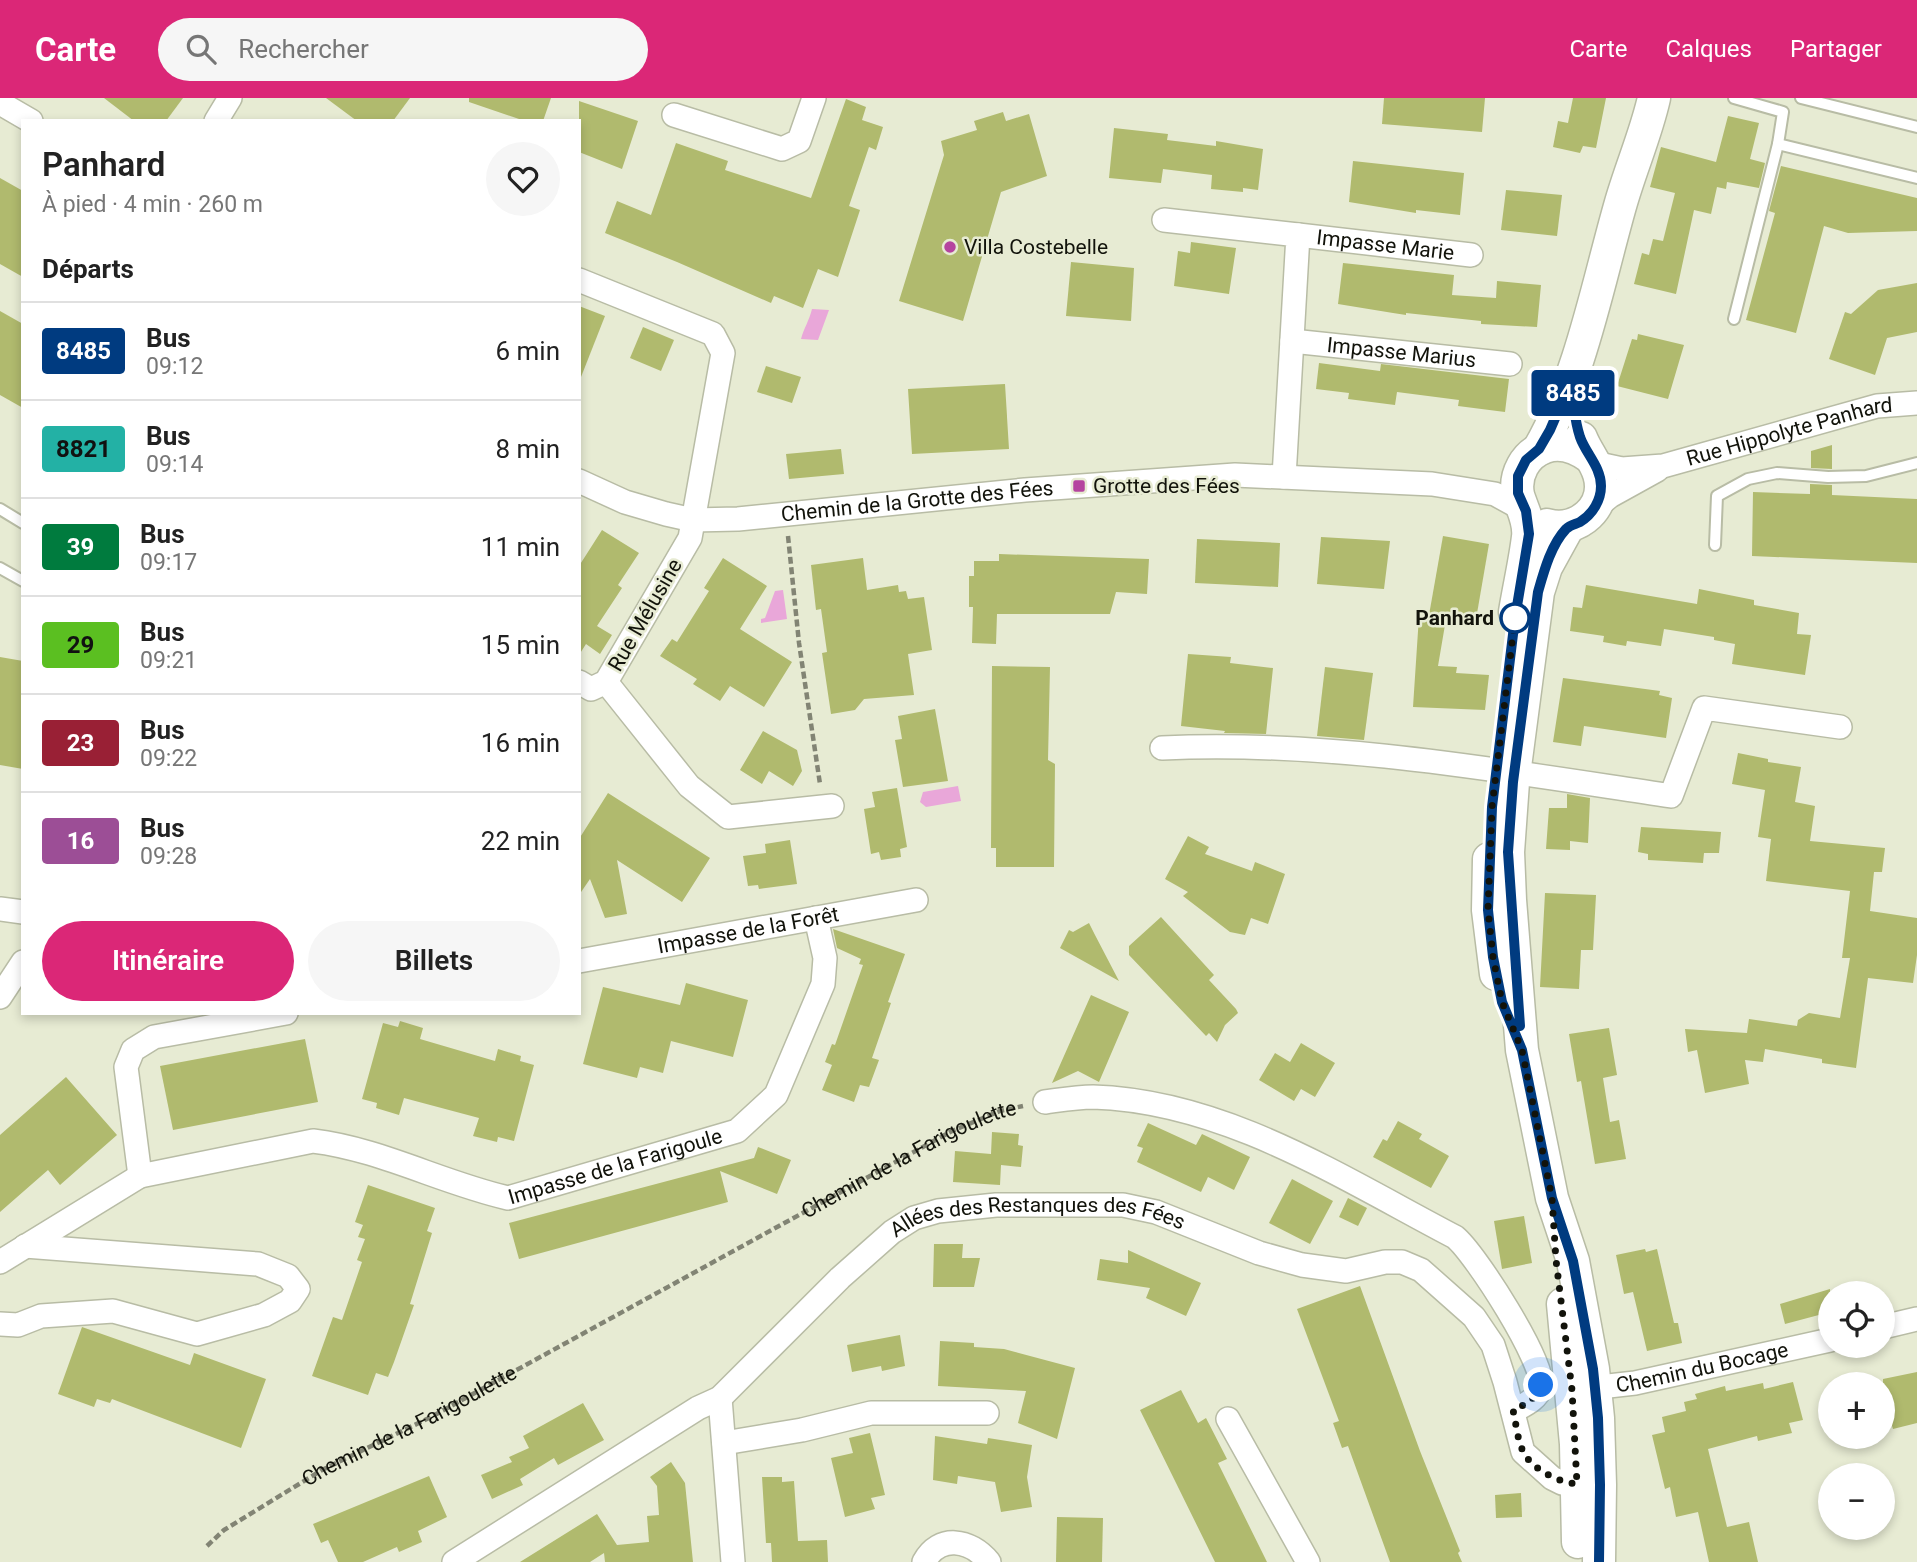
<!DOCTYPE html>
<html lang="fr">
<meta charset="utf-8">
<style>
body{margin:0;font-family:Roboto,sans-serif;background:#f6f6f6;color:#222;height:100vh;display:flex;flex-direction:column;font-size:26px;white-space:nowrap}
*{box-sizing:border-box;margin:0}
p{font-size:23px;color:#767676}
.icon{flex:none;width:38px;height:38px;fill:none;stroke:currentColor;stroke-width:2;stroke-linecap:round;stroke-linejoin:round}
.map{position:relative;flex:1;overflow:hidden}
.details{position:absolute;left:21px;top:21px;width:560px;height:896px;display:flex;flex-direction:column;background:#fff;border-radius:0px;box-shadow:0 4px 10px #0003}
.details>*{flex:none}
.badge{padding:0 14px;border-radius:5px;font-size:24px;line-height:46px}
.tools{position:absolute;left:1818px;top:1183px;display:grid;gap:14px}
.tools a{display:grid;place-items:center;width:77px;height:77px;border-radius:50%;background:#fff;box-shadow:0 4px 10px #0003;font-size:35px}
.you{position:absolute;width:35px;height:35px;margin:-18px;border:5px solid #fff;border-radius:50%;background:#1a73e8;box-shadow:0 0 0 10px #1a73e833}
.map>.badge{position:absolute;translate:-50% -50%;box-shadow:0 0 0 4px #fff}
h2{padding:0 21px;font-size:26px;line-height:63px}
.round{display:grid;place-items:center;flex:none;width:74px;height:74px;border-radius:37px;background:#f6f6f6}
.summary{display:flex;align-items:center;justify-content:space-between;height:119px;padding:0 21px}
h1{font-size:33px;font-weight:600;line-height:52px}
.primary-button{display:flex;gap:14px;margin-top:auto;padding:14px 21px}
.primary-button a{flex:1;height:80px;border-radius:42px;background:#db2777;color:#fff;font-size:28px;font-weight:600;line-height:80px;text-align:center}
.primary-button a+a{background:#f6f6f6;color:#222}
ul{padding:0;list-style:none}
li{display:flex;align-items:center;gap:21px;height:98px;padding:0 21px;border-top:2px solid #e0e0e0}
li div{flex:1}
li b{display:block;font-size:26px}
li em{font-style:normal}
li .badge{min-width:77px;font-weight:700;text-align:center}
header{display:flex;align-items:center;gap:42px;box-sizing:border-box;height:98px;padding:0 35px;background:#db2777;color:#fff}
header strong{font-size:33px}
nav{display:flex;gap:38px;margin-inline-start:auto;font-size:24px}
.search{width:490px;height:63px;background:#f6f6f6;display:flex;align-items:center;gap:18px;box-sizing:border-box;padding:0 24px;border-radius:38px;color:#767676;font-size:26px}
.map>svg:first-child{display:block}
.water{fill:#e9a7d9}
.building{fill:#b0ba6e}
.lines{fill:none;stroke-linecap:round;stroke-linejoin:round}
.lane-casing{stroke:#b8bca5;stroke-width:14}
.street-casing{stroke:#b8bca5;stroke-width:26}
.secondary-casing{stroke:#b8bca5;stroke-width:35}
.path{stroke:#828474;stroke-width:4.5;stroke-dasharray:7 3.5;stroke-linecap:butt}
.lane{stroke:#fff;stroke-width:10}
.street{stroke:#fff;stroke-width:23}
.secondary{stroke:#fff;stroke-width:32}
.line-casing{stroke:#fff;stroke-width:16}
.line{stroke:#003b80;stroke-width:10}
.walk{stroke:#12130b;stroke-width:7;stroke-dasharray:0 12.6}
.poi-dot{fill:#b5449f;stroke:#e7ebd3;stroke-width:2.5}
.stop-dot{fill:#fff;stroke:#003b80;stroke-width:3.5}
.labels{text-anchor:middle;stroke-width:5;stroke-linejoin:round;paint-order:stroke}
.street-label{font-size:21px;fill:#12130b;stroke:#e7ebd3}
.poi-label{font-size:21px;fill:#12130b;stroke:#e7ebd3;text-anchor:start}
.stop-label{font-size:21px;font-weight:bold;fill:#12130b;stroke:#e7ebd3;text-anchor:end}
</style>
<header>
<strong>Carte</strong>
<div class="search"><svg class="icon" aria-label="search" viewBox="0 0 24 24"><circle cx="10" cy="10" r="6"/><path d="M15 15l6 6"/></svg>Rechercher</div>
<nav><a>Carte</a><a>Calques</a><a>Partager</a></nav>
</header>
<div class="map">
<svg width="1917" height="1464" viewBox="0 0 1917 1464">
<rect width="100%" height="100%" fill="#e7ebd3"/>
<g class="water">
<path d="M812,211L829,212L818,242L801,241C804,230 809,223 812,211Z"/>
<polygon points="783,492 787,521 761,525 761,521 765,520 775,493"/>
<polygon points="958,688 961,703 926,709 920,704 923,694"/>
</g>
<g class="building">
<polygon points="104,0 183,0 166,23 134,23"/>
<polygon points="326,0 410,0 393,23 357,23"/>
<polygon points="469,0 551,0 543,23 525,23 469,4"/>
<polygon points="1384,0 1485,0 1482,34 1382,26"/>
<polygon points="1573,0 1606,0 1596,50 1583,48 1580,55 1553,49 1558,23 1568,25"/>
<polygon points="846,1 866,9 862,22 883,29 876,52 869,49 849,108 860,112 838,179 818,171 803,210 774,198 771,205 677,164 605,135 617,103 651,117 676,45 728,63 725,72 811,100"/>
<polygon points="579,3 638,23 622,71 579,54"/>
<polygon points="1003,14 1006,23 1029,16 1047,78 1001,94 963,223 899,203 944,57 941,43 977,32 974,23"/>
<polygon points="1728,18 1759,25 1750,61 1765,65 1759,90 1727,84 1726,91 1717,89 1711,116 1694,112 1676,196 1634,186 1642,155 1649,157 1653,141 1663,143 1675,95 1650,89 1661,49 1716,64"/>
<polygon points="1114,30 1168,36 1167,42 1216,48 1216,43 1263,51 1258,92 1243,90 1243,94 1211,91 1212,77 1163,71 1161,85 1109,80"/>
<polygon points="1353,63 1464,75 1460,117 1416,112 1416,115 1349,104"/>
<polygon points="1781,68 1917,100 1917,133 1848,135 1824,128 1796,235 1746,222 1775,115 1769,113"/>
<polygon points="0,80 23,93 23,179 0,166"/>
<polygon points="1506,92 1562,97 1557,138 1501,132"/>
<polygon points="1191,144 1236,150 1229,196 1174,188 1178,153 1190,155"/>
<polygon points="1071,164 1134,170 1131,223 1066,218"/>
<polygon points="1343,165 1454,177 1452,197 1496,200 1497,183 1541,187 1537,229 1481,226 1481,223 1406,215 1406,217 1393,215 1338,206"/>
<polygon points="1917,185 1917,234 1887,240 1875,277 1829,261 1845,214 1851,216 1878,192"/>
<polygon points="579,208 605,218 581,279 579,279"/>
<polygon points="0,213 23,226 23,310 0,297"/>
<polygon points="643,229 674,242 661,273 630,260"/>
<polygon points="1638,236 1684,247 1668,301 1617,288 1632,241 1637,242"/>
<polygon points="1319,265 1380,273 1381,266 1509,281 1505,314 1458,308 1459,302 1397,294 1395,307 1348,301 1349,295 1316,291"/>
<polygon points="766,268 801,279 792,305 757,294"/>
<polygon points="1005,286 1009,351 912,356 908,291"/>
<polygon points="1832,347 1832,371 1811,370 1811,353"/>
<polygon points="841,351 844,376 789,381 786,356"/>
<polygon points="1810,386 1832,387 1832,397 1917,401 1917,465 1752,458 1753,394 1810,396"/>
<polygon points="602,432 639,455 618,487 622,490 597,528 612,537 600,556 586,546 579,557 579,468"/>
<polygon points="1443,438 1489,446 1475,527 1429,517"/>
<polygon points="1321,439 1390,443 1384,491 1317,486"/>
<polygon points="1197,441 1280,445 1278,489 1195,485"/>
<polygon points="999,456 1149,461 1147,496 1116,494 1110,516 997,516 996,546 972,545 973,509 969,509 969,478 974,478 974,463 999,463"/>
<polygon points="723,460 767,488 740,531 792,564 764,609 730,588 720,603 693,586 697,581 660,558 672,541 677,544 709,493 704,490"/>
<polygon points="863,460 867,492 898,487 899,494 906,493 908,501 924,499 932,552 908,556 914,597 864,601 855,612 831,616 822,555 827,554 821,511 816,512 811,467"/>
<polygon points="1586,487 1697,506 1699,491 1754,502 1754,507 1799,515 1797,536 1811,537 1805,577 1732,566 1735,546 1714,542 1714,539 1664,531 1661,548 1627,543 1626,548 1603,544 1604,538 1570,533 1573,509 1582,510"/>
<polygon points="1419,518 1446,521 1438,568 1457,569 1456,575 1489,577 1485,612 1413,609"/>
<polygon points="1188,556 1231,559 1230,565 1273,570 1266,636 1224,635 1225,633 1181,628"/>
<polygon points="0,559 23,563 23,671 0,667"/>
<polygon points="992,568 1050,569 1048,662 1055,666 1054,769 996,769 996,750 991,750"/>
<polygon points="1325,569 1373,575 1364,642 1317,638"/>
<polygon points="1563,580 1660,593 1659,597 1672,600 1666,640 1584,628 1581,648 1553,644"/>
<polygon points="935,611 948,683 903,689 895,642 902,641 898,618"/>
<polygon points="763,633 797,652 802,673 793,688 769,673 762,686 740,672"/>
<polygon points="1738,655 1768,661 1768,664 1801,669 1795,704 1815,708 1810,743 1885,750 1882,774 1874,774 1870,813 1917,820 1917,857 1913,885 1868,880 1856,970 1822,965 1822,961 1765,951 1763,964 1745,962 1749,986 1705,995 1697,952 1688,954 1685,931 1747,935 1749,921 1797,928 1798,922 1809,915 1840,920 1850,860 1842,860 1850,793 1766,783 1771,741 1758,739 1765,692 1732,686"/>
<polygon points="897,690 907,749 900,751 901,759 881,762 879,754 871,756 864,711 875,709 872,694"/>
<polygon points="608,695 710,760 682,804 617,762 627,816 605,820 590,781 579,797 579,741"/>
<polygon points="1567,696 1590,700 1588,745 1570,743 1570,752 1546,751 1549,710 1567,710"/>
<polygon points="1641,729 1721,734 1719,755 1704,755 1703,765 1648,762 1648,756 1638,754"/>
<polygon points="1188,738 1209,749 1205,756 1252,773 1255,764 1285,776 1268,826 1251,820 1245,837 1230,834 1183,798 1188,794 1165,781"/>
<polygon points="790,742 797,786 759,791 758,787 748,788 743,758 766,755 765,746"/>
<polygon points="1545,795 1596,797 1593,852 1581,852 1579,891 1540,889"/>
<polygon points="1161,819 1214,877 1209,882 1236,911 1238,915 1225,927 1217,944 1209,935 1206,938 1129,857 1129,848"/>
<polygon points="1089,825 1095,837 1119,883 1060,850 1069,832 1073,834"/>
<polygon points="833,831 905,856 888,904 891,905 872,960 879,962 869,989 860,987 854,1004 822,992 832,967 825,964 832,946 835,947 863,867 859,866 861,861 837,850"/>
<polygon points="686,885 748,902 733,959 671,943 663,975 640,969 637,980 583,966 603,889 680,907"/>
<polygon points="1091,897 1129,914 1099,984 1078,973 1052,985"/>
<polygon points="400,923 423,930 420,941 495,963 498,951 521,958 520,963 534,967 514,1043 498,1039 497,1044 473,1038 479,1020 404,1000 399,1017 376,1010 377,1005 362,1001 383,925 398,929"/>
<polygon points="1609,930 1617,977 1603,980 1610,1024 1619,1022 1626,1061 1595,1066 1581,983 1577,984 1569,936"/>
<polygon points="305,941 318,1004 173,1032 160,968"/>
<polygon points="1301,945 1335,965 1315,999 1301,991 1294,1003 1259,982 1275,955 1290,964"/>
<polygon points="66,979 117,1037 60,1087 48,1072 0,1114 0,1037"/>
<polygon points="1398,1023 1422,1036 1419,1041 1449,1058 1431,1090 1373,1059 1383,1041 1387,1043"/>
<polygon points="1148,1025 1196,1047 1202,1036 1250,1059 1234,1092 1208,1079 1201,1094 1137,1064 1143,1050 1137,1048"/>
<polygon points="992,1034 1019,1036 1018,1047 1023,1048 1021,1069 1001,1067 1000,1087 953,1084 955,1053 991,1056"/>
<polygon points="758,1049 791,1062 777,1096 720,1073 728,1104 519,1161 509,1125 754,1060"/>
<polygon points="1292,1081 1333,1103 1310,1146 1269,1125"/>
<polygon points="368,1087 435,1110 427,1133 432,1135 410,1206 414,1207 394,1264 388,1279 376,1275 368,1297 312,1278 333,1219 342,1222 362,1164 357,1162 365,1141 358,1139 363,1127 355,1124"/>
<polygon points="1348,1100 1367,1110 1358,1128 1339,1119"/>
<polygon points="1524,1118 1532,1165 1502,1171 1494,1123"/>
<polygon points="934,1146 963,1146 962,1160 980,1160 974,1189 933,1189"/>
<polygon points="1645,1151 1646,1154 1657,1151 1674,1225 1678,1225 1682,1245 1647,1253 1633,1194 1624,1196 1616,1157"/>
<polygon points="1128,1152 1201,1185 1186,1218 1146,1200 1150,1190 1097,1182 1100,1161 1128,1165"/>
<polygon points="1360,1188 1420,1353 1460,1453 1458,1455 1462,1464 1390,1464 1348,1348 1342,1350 1333,1325 1339,1323 1297,1211"/>
<polygon points="1830,1191 1830,1214 1785,1226 1780,1206"/>
<polygon points="82,1229 190,1267 194,1255 266,1281 241,1350 112,1301 110,1305 97,1301 94,1309 58,1296"/>
<polygon points="900,1237 905,1268 882,1273 881,1268 852,1274 847,1247"/>
<polygon points="940,1243 974,1245 974,1249 1004,1251 1075,1270 1057,1341 1018,1325 1026,1293 938,1288"/>
<polygon points="1917,1274 1917,1325 1893,1331 1890,1321 1883,1323 1883,1281"/>
<polygon points="1793,1284 1803,1322 1789,1325 1792,1335 1758,1343 1757,1338 1708,1351 1727,1429 1749,1424 1758,1464 1709,1464 1698,1414 1676,1419 1670,1389 1665,1391 1652,1337 1665,1334 1662,1319 1686,1313 1684,1304 1697,1301 1695,1296 1725,1288 1726,1293 1763,1285 1764,1291"/>
<polygon points="1181,1292 1198,1325 1206,1320 1227,1361 1218,1365 1267,1464 1215,1464 1140,1312"/>
<polygon points="583,1305 604,1342 558,1367 554,1360 520,1381 523,1387 492,1401 481,1377 512,1364 509,1359 529,1350 523,1338"/>
<polygon points="870,1335 885,1397 871,1400 875,1411 845,1419 831,1360 853,1355 849,1340"/>
<polygon points="935,1338 987,1346 988,1340 1032,1347 1027,1379 1032,1409 1001,1414 995,1384 958,1378 957,1386 933,1382"/>
<polygon points="671,1364 685,1385 693,1464 605,1464 604,1455 590,1464 520,1464 597,1416 617,1447 649,1444 647,1418 659,1417 657,1388 650,1379"/>
<polygon points="429,1378 447,1419 418,1433 422,1444 399,1454 397,1449 363,1464 338,1464 328,1442 321,1445 313,1426"/>
<polygon points="762,1379 782,1379 782,1384 794,1383 798,1443 827,1442 828,1464 772,1464 771,1445 766,1445"/>
<polygon points="1521,1395 1522,1419 1496,1420 1495,1397"/>
<polygon points="1057,1419 1103,1420 1102,1464 1056,1464"/>
</g>
<g class="lines">
<defs>
<g id="lane">
<polyline points="1734,0 1783,14 1778,46 1734,221"/>
<polyline points="1801,0 1917,29"/>
<polyline points="1778,46 1917,80"/>
<polyline points="0,411 23,425"/>
<polyline points="1715,447 1717,398 1748,381 1777,375 1828,379 1866,378 1917,365"/>
<polyline points="0,470 23,483"/>
</g>
<g id="street">
<polyline points="0,5 31,23"/>
<polyline points="674,17 782,51 799,43 814,0"/>
<polyline points="216,23 230,0"/>
<polyline points="1164,122 1298,137 1284,379"/>
<path id="s2" d="M1298,137L1471,157"/>
<polyline points="579,182 713,236 723,255 690,440 606,584 591,591 579,584"/>
<path id="s3" d="M1292,243L1510,266"/>
<path id="s4" d="M1594,365L1622,371L1663,368L1877,308L1917,305"/>
<path id="s5" d="M579,383L625,404L666,416L693,422L738,421L1025,392L1235,377L1432,386L1495,396L1526,413"/>
<polyline points="1593,412 1610,398 1657,372"/>
<polyline points="606,584 689,688 728,719 832,708"/>
<path d="M1162,650C1332,642 1503,673 1671,698L1704,610L1840,629"/>
<polyline points="0,811 23,814"/>
<path id="s6" d="M579,863L916,802"/>
<polyline points="0,899 23,864"/>
<path d="M1045,1004C1060,1002 1077,999 1093,999C1225,1003 1342,1080 1455,1139C1475,1155 1546,1266 1541,1289C1537,1302 1524,1307 1513,1313"/>
<polyline points="140,1078 126,969 133,952 154,939 286,915"/>
<path id="s7" d="M0,1164L140,1078L313,1043C380,1051 442,1085 508,1100L737,1033L776,997L823,886L825,860L816,820"/>
<polyline points="0,1226 18,1227 41,1218 113,1213 197,1236 264,1217 290,1203 298,1191 288,1178 258,1166 25,1148"/>
<polyline points="1883,1229 1917,1221"/>
<path id="s8" d="M1582,1291L1635,1285L1830,1242"/>
<polyline points="720,1300 733,1464"/>
<polyline points="1228,1321 1308,1464"/>
<polyline points="724,1345 802,1332 871,1315 987,1315"/>
<path id="s9" d="M454,1464L698,1310L720,1300L840,1180L892,1134L914,1120L938,1113L996,1107H1123L1156,1114L1259,1155L1302,1167L1346,1173L1385,1164H1402L1421,1172L1474,1219L1493,1247L1505,1284L1523,1354L1552,1380L1562,1385L1590,1387"/>
<path d="M924,1464C939,1436 970,1441 989,1464"/>
</g>
<g id="secondary">
<path d="M1539,351C1581,277 1597,189 1620,108C1630,72 1646,36 1654,0"/>
<path d="M1547,427C1578,436 1609,408 1599,376C1595,363 1586,353 1581,340"/>
<polyline points="1568,429 1546,469 1538,494 1513,684 1508,754 1510,802 1522,952 1552,1100 1573,1163 1593,1271 1598,1320 1600,1387 1599,1464"/>
<path d="M1515,514C1519,489 1525,464 1528,439C1530,423 1522,411 1518,397C1514,377 1525,356 1545,349C1561,343 1576,349 1590,359"/>
<polyline points="1489,761 1488,812 1496,876"/>
<polyline points="1563,1206 1576,1346 1578,1444"/>
</g>
</defs>
<use href="#lane" class="lane-casing"/>
<use href="#street" class="street-casing"/>
<use href="#secondary" class="secondary-casing"/>
<g class="path">
<polyline points="788,438 799,545 820,686"/>
<path id="s1" d="M207,1448L224,1432L322,1372L431,1319L952,1033L1000,1013L1023,1008"/>
</g>
<use href="#lane" class="lane"/>
<use href="#street" class="street"/>
<use href="#secondary" class="secondary"/>
</g>
<g class="lines">
<defs>
<path id="line" d="M1520,928L1508,754L1513,684L1538,494C1544,473 1551,447 1566,431C1570,427 1576,426 1580,424C1593,416 1601,402 1601,388C1601,369 1586,356 1580,339C1574,320 1573,300 1572,281L1550,332L1539,351L1526,362L1518,378V395L1526,413L1529,436L1515,520L1492,709L1488,812L1493,859L1502,904L1522,952L1552,1100L1573,1163L1593,1271L1598,1320L1600,1387L1599,1464"/>
</defs>
<use href="#line" class="line-casing"/>
<use href="#line" class="line"/>
<path class="walk" d="M1515,520L1492,709L1488,812L1493,859L1502,904L1522,952L1552,1100L1556,1162L1572,1292L1577,1386C1558,1384 1530,1371 1522,1351C1517,1339 1516,1325 1513,1312C1526,1306 1535,1302 1541,1287"/>
</g>
<g class="poi-dot">
<circle cx="950" cy="149" r="7"/>
<rect x="1072" y="381" width="14" height="14" rx="3.5"/>
</g>
<circle class="stop-dot" cx="1515" cy="520" r="14"/>
<g class="labels">
<g class="street-label">
<text dy="7" stroke="none"><textPath href="#s2" startOffset="88">Impasse Marie</textPath></text>
<text dy="7" stroke="none"><textPath href="#s3" startOffset="110">Impasse Marius</textPath></text>
<text dy="7" stroke="none"><textPath href="#s4" startOffset="201">Rue Hippolyte Panhard</textPath></text>
<text dy="7" stroke="none"><textPath href="#s5" startOffset="346">Chemin de la Grotte des Fées</textPath></text>
<text transform="translate(645 517) rotate(-60)" y="7">Rue Mélusine</text>
<text dy="7" stroke="none"><textPath href="#s6" startOffset="172">Impasse de la Forêt</textPath></text>
<text dy="7" stroke="none"><textPath href="#s1" startOffset="803">Chemin de la Farigoulette</textPath></text>
<text dy="7" stroke="none"><textPath href="#s7" startOffset="656">Impasse de la Farigoule</textPath></text>
<text dy="7" stroke="none"><textPath href="#s9" startOffset="702">Allées des Restanques des Fées</textPath></text>
<text dy="7" stroke="none"><textPath href="#s8" startOffset="122">Chemin du Bocage</textPath></text>
<text dy="7" stroke="none"><textPath href="#s1" startOffset="236">Chemin de la Farigoulette</textPath></text>
</g>
<g class="poi-label">
<text x="964" y="156">Villa Costebelle</text>
<text x="1093" y="395">Grotte des Fées</text>
</g>
<g class="stop-label">
<text x="1494" y="527">Panhard</text>
</g>
</g>
</svg>
<div class="tools">
<a><svg class="icon" aria-label="locate" viewBox="0 0 24 24"><circle cx="12" cy="12" r="6"/><path d="M12 2v4M12 18v4M2 12h4M18 12h4"/></svg></a>
<a>+</a>
<a>−</a>
</div>
<div class="you" style="left:1541px;top:1287px"></div>
<b class="badge" style="left:1573px;top:295px;background:#003b80;color:#fff">8485</b>
<section class="details">
<div class="summary"><div><h1>Panhard</h1><p>À pied · 4 min · 260 m</p></div><a class="round"><svg class="icon" aria-label="heart" viewBox="0 0 24 24"><path d="M12 20l-8-8c-3-5 5-10 8-4 3-6 11-1 8 4z"/></svg></a></div>
<h2>Départs</h2>
<ul>
<li><span class="badge" style="background:#003b80;color:#fff">8485</span><div><b>Bus</b><p>09:12</p></div><em>6 min</em></li>
<li><span class="badge" style="background:#23b1a5;color:#111">8821</span><div><b>Bus</b><p>09:14</p></div><em>8 min</em></li>
<li><span class="badge" style="background:#007b3e;color:#fff">39</span><div><b>Bus</b><p>09:17</p></div><em>11 min</em></li>
<li><span class="badge" style="background:#5bbf21;color:#111">29</span><div><b>Bus</b><p>09:21</p></div><em>15 min</em></li>
<li><span class="badge" style="background:#992035;color:#fff">23</span><div><b>Bus</b><p>09:22</p></div><em>16 min</em></li>
<li><span class="badge" style="background:#9c4e96;color:#fff">16</span><div><b>Bus</b><p>09:28</p></div><em>22 min</em></li>
</ul>
<div class="primary-button"><a>Itinéraire</a><a>Billets</a></div>
</section>
</div>
